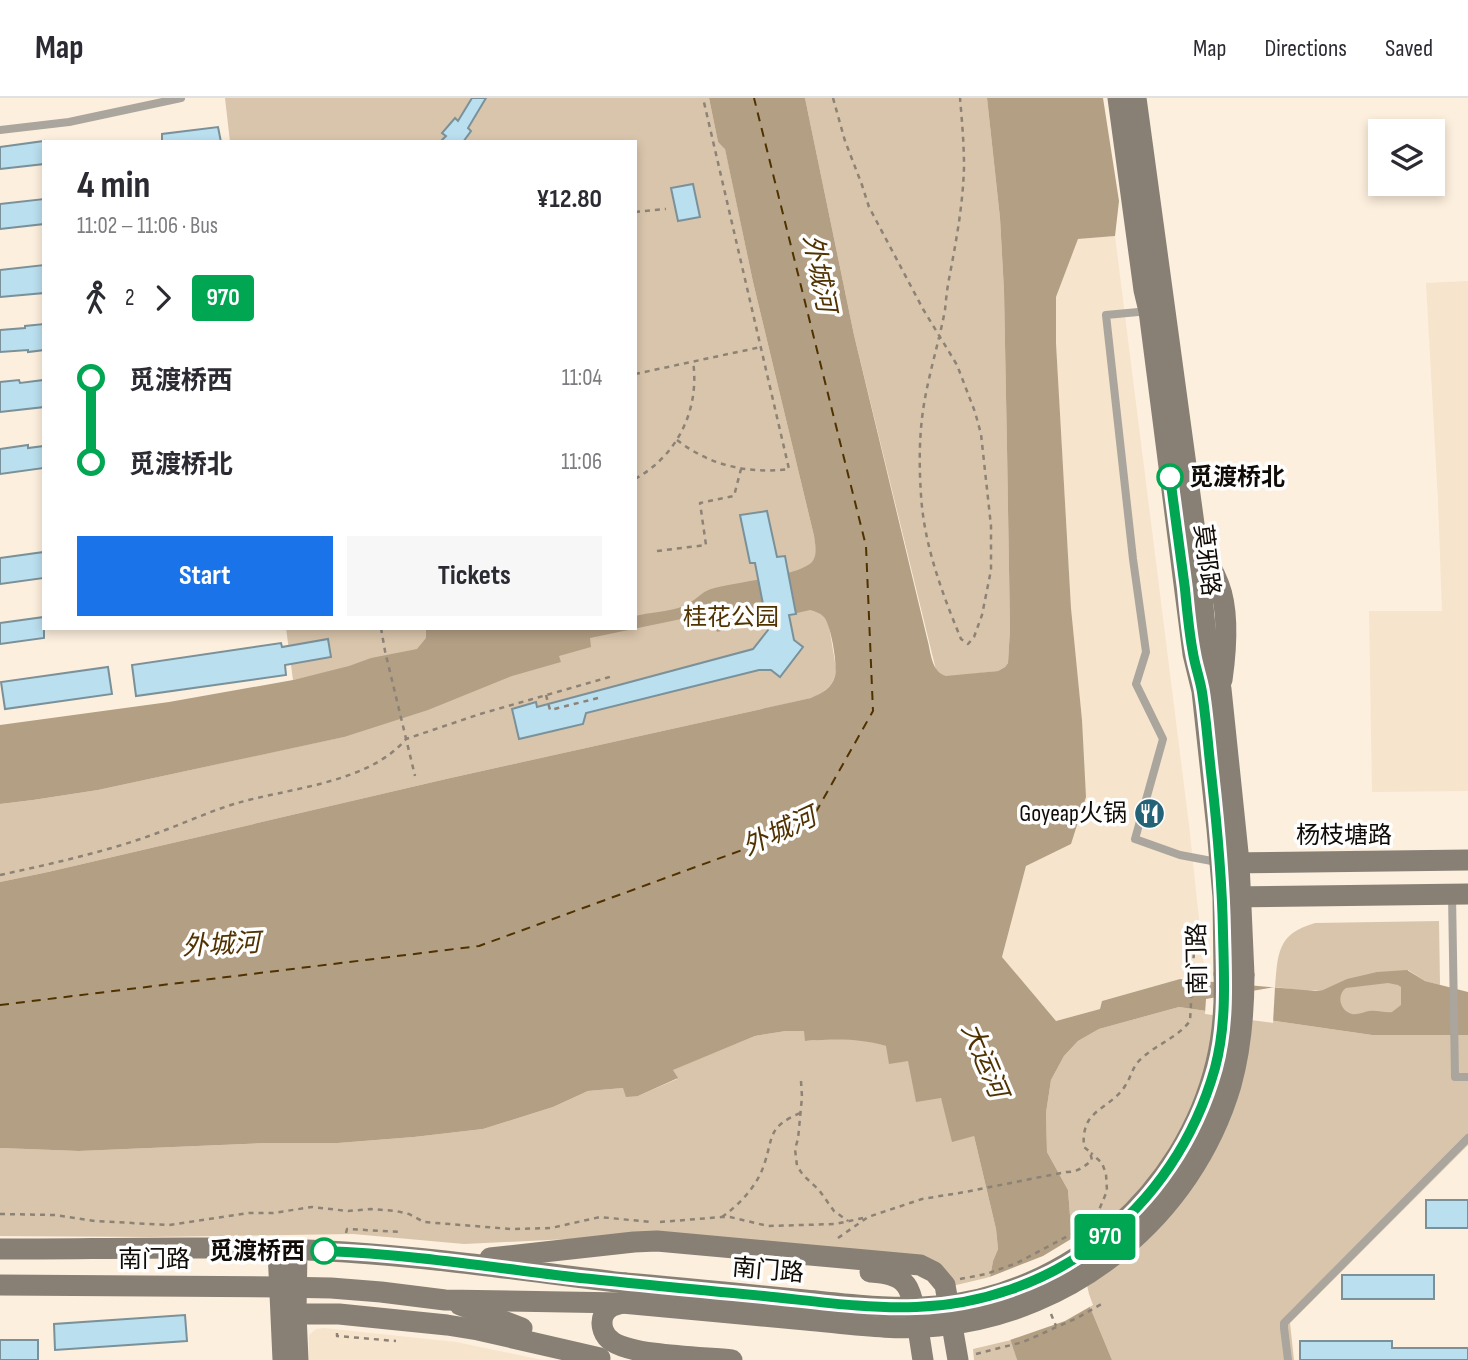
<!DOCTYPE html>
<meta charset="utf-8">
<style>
body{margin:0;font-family:"Sofia Sans Condensed","Noto Sans SC",sans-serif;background:#f7f7f7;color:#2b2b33;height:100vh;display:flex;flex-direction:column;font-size:26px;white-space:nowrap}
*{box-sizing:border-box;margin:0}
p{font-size:23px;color:#7c7c81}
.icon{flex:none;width:38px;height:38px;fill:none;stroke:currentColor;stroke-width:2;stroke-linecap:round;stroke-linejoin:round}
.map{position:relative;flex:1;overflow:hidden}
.sheet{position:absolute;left:42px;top:42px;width:595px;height:490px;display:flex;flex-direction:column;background:#fff;border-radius:0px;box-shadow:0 4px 10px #0003}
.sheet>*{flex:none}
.badge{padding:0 14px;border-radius:5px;font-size:24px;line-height:46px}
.controls{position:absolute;left:1368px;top:21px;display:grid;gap:14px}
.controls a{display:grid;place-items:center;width:77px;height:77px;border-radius:0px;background:#fff;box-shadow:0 4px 10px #0003;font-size:35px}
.map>.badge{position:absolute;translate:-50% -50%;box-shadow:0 0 0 4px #fff}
.legs{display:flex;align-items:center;gap:10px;height:77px;padding:0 35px;font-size:23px}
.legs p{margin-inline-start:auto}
.overview{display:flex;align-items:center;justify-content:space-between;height:119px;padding:0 35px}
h1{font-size:38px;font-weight:700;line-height:52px}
.action{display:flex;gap:14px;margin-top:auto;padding:14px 35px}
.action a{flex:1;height:80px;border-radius:0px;background:#1a73e8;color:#fff;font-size:28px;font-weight:700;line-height:80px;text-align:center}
.action a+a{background:#f7f7f7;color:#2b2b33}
ul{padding:0 35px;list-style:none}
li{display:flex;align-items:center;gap:24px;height:84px;font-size:26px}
li i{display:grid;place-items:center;width:10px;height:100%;margin:0 9px;background:currentColor}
li i::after{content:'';width:18px;height:18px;margin:-9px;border:5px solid;border-radius:50%;background:#fff}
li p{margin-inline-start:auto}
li:first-child i{background:linear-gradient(#0000 50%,currentColor 0)}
li:last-child i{background:linear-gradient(currentColor 50%,#0000 0)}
header{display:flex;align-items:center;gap:42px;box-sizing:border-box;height:98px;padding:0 35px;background:#fff;border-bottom:2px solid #e1e1e2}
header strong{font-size:33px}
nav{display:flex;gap:38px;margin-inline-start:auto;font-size:24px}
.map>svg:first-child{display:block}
.built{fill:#f6e4cc}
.green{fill:#d9c5ab}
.water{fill:#b39f84;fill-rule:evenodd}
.pier{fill:#fdefdd}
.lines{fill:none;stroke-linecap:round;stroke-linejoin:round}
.ferry{stroke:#4f3200;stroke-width:2;stroke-dasharray:9 7;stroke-linecap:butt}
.building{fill:#badfee;stroke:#7b919a;stroke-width:2}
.path{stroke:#8c8276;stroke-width:2.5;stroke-dasharray:5 5;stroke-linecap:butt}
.lane{stroke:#aaa59d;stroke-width:8}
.secondary{stroke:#888075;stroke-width:21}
.secondary-bridge{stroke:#888075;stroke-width:21}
.line-1-casing{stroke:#fff;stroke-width:16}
.line-1{stroke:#00a651;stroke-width:10}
.stop-1-dot{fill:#fff;stroke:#00a651;stroke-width:3.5}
.labels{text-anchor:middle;stroke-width:7;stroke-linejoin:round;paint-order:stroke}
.stop-label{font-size:24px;font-weight:bold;fill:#100b06;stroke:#fefefe;text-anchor:start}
.street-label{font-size:24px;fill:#100b06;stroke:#fefefe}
.park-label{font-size:24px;fill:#503300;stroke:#fefefe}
.poi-label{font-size:24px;fill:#100b06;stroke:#fefefe;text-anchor:end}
.water-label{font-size:26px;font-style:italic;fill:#4f3200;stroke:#fefefe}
</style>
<header>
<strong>Map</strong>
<nav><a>Map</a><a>Directions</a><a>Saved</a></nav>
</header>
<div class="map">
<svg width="1468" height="1262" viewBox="0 0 1468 1262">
<rect width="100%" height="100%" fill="#fdefdd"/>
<g class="built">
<polygon points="1115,138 1189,727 1204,868 1180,881 1102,903 1100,911 1055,923 1002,859 1026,768 1071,746 1082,622 1071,510 1056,245 1056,199 1078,141"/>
<polygon points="1468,183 1468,693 1372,694 1369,513 1442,513 1438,403 1426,185"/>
<polygon points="324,1230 456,1244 543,1262 309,1262 309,1237 316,1231"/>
</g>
<g class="green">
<path d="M225,0H709L718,44L725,50L753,184L814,438L836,570C836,586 825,594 812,600L446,681L48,774L0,784V706L33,702L98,692L343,639L349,569L293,582L286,530H635V44H230Z"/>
<polygon points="805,0 987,0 1000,120 1004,193 1007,351 1010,531 1008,565 1005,569 998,573 946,579 941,578 936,572 854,237"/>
<path d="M1439,823L1440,887L1425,883L1408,872L1403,925L1333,921L1323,892L1306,893L1275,889C1278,855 1277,836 1315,825Z"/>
<polygon points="1179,909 1372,937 1468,937 1468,1047 1290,1225 1294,1262 1112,1262 1085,1197 1071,1130 1068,1092 1047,1054 1046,1015 1051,982 1064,958 1078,943 1099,931"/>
<polygon points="786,933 805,933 806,943 839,940 869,943 886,948 908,963 974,1038 996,1131 998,1151 993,1163 990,1179 948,1189 946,1174 610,1139 464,1146 353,1136 149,1139 0,1138 0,1050 79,1053 265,1045 338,1045 414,1039 483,1031 553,1009 588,993 623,990 638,998 677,981 672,972 755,938"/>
<polygon points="1011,1242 1017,1262 974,1262 973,1251"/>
</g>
<path class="water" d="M709,0H805L854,237L927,540C931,554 931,574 946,578L998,573L1005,569L1008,565L1010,531L1007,351L1004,193L1000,120L987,0H1103L1119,103L1115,138L1078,141L1056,199V245L1071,510L1082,622L1086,699L1071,746L1026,768L1002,859L1056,923L1100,911L1102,903L1180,881L1315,893L1323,892L1347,881L1360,878L1377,874L1407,872L1425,883L1468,894V937H1372L1179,909L1099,931L1078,943L1064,958L1051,982L1046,1015L1047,1054L1068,1092L1071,1130L1085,1197L1112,1262H1017L990,1179L993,1163L998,1151L996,1131L974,1038L952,1044L941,1000L916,1004L908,963L889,966L886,948C857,940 836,941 805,943L804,933H786L755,938L673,972L678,980L638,998L626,999L623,990L588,993L553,1009L483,1031L414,1039L338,1045H265L79,1053L0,1050V784L48,774L446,681L811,600C822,595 832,590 835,578C838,568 831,527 824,519C820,515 815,513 810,512L717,534L710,515L590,540L591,549L559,558L561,564L512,578L428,612L344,639L98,692L33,702L0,706V627L169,604L293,582L349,568L371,560L417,551L426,540V530H635V518C651,514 669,514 684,508C694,504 701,494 711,491C733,484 797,479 812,464C818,457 815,446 814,438L753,184L725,51L718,44ZM1388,885L1398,887L1401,889V907L1392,914C1385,915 1377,912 1369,913C1364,914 1358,917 1352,916C1340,913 1336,897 1346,890Z"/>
<g class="pier">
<polygon points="1275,889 1273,925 1205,916 1206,901"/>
<polygon points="1076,1138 1089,1196 1093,1207 1065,1223 1007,1243 987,1180 1043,1158"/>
</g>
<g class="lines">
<polyline class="ferry" points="0,907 479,848 808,728 873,613 866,448 754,0"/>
</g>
<g class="building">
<polygon points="472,0 486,0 468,30 471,33 463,44 440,44 446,38 442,35 455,20 458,23"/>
<polygon points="218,29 221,44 162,44 162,36"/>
<polygon points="44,43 44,66 0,71 0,49"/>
<polygon points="693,86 700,119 678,123 671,90"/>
<polygon points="44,101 44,126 0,131 0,106"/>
<polygon points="44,167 44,195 0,199 0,172"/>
<polygon points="44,226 44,252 28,254 28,252 0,254 0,232 25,230 25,228"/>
<polygon points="19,282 20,285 44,282 44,309 0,314 0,284"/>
<polygon points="28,347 28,350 44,348 44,370 0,376 0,351"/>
<polygon points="767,413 777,459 785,458 796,516 789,517 794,542 803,549 780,579 771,572 759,572 586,615 583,626 519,641 512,611 536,604 537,609 753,551 768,532 755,465 750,465 740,417"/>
<polygon points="44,454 44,480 0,486 0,460"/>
<polygon points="44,519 44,540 0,546 0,525"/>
<polygon points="328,541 331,559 285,567 286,577 136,598 132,567 281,545 282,549"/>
<polygon points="108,569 112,596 5,611 1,584"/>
<rect x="1426" y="1102" width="42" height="28"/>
<rect x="1342" y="1177" width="92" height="24"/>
<polygon points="185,1217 187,1243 55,1252 54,1226"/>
<rect x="0" y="1242" width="38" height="20"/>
<polygon points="1300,1243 1392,1243 1392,1250 1468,1250 1468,1262 1300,1262"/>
</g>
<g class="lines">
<g class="path">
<path d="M833,0L845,43L862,87L869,109L923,211L957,267L975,314L981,336L991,428V472L982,517L974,539L968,546L961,541C942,495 924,447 921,397C919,367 919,336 924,306C929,275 939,244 945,212C946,202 947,191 949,181C956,144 963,107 964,69C964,46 962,23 960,0"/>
<polyline points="635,114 666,111"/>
<polyline points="635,276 761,249"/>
<path d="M677,342C710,368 749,376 789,371L703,0"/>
<path d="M635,381C678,357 700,311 693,263"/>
<polyline points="657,453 706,447 700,405 734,398 741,371"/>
<polyline points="381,530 385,553 415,678"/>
<polyline points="546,597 550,612 598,600"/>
<path d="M0,777C50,766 101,755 149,738C178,728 205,715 234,706C287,690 368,686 406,641L480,616L613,578"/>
<polyline points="801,983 802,999 798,1041 795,1051 797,1068 803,1077 819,1092 834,1113 848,1123"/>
<polyline points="0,1116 55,1117 95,1123 169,1127 249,1115 273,1115 312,1109 348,1113 371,1111 396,1113 409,1116 424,1124 511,1131 551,1130 600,1119 650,1124"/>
<path d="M722,1119C740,1106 757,1088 764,1067C774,1037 767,1030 800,1015"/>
<polyline points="660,1124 722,1119 730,1119 768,1128 835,1126 868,1119"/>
<polyline points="346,1135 347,1131 402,1134"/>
<path d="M838,1140L868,1119L922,1101L965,1094L1066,1074C1077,1074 1083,1070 1092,1062L1090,1054L1084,1049C1083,1040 1084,1030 1089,1022C1098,1009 1116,1003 1125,988C1132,978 1132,968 1142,960C1157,946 1177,940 1190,923L1194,852H1207"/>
<polyline points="960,1181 986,1176 1017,1165 1081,1131 1099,1112 1107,1093 1106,1076 1102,1065 1091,1055"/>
<polyline points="1051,1216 1056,1228"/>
<polyline points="337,1235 337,1238 396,1243"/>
<polyline points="976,1256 1023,1244 1077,1220 1105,1204"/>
</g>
<g class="lane">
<polyline points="0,32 69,24 181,0"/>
<polyline points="1149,213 1106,217 1133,461 1146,554 1136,586 1163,641 1135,741 1180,757 1217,764"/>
<polyline points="1452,796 1455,979 1468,979"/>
<polyline points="1288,1262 1284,1230 1284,1225 1468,1040"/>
</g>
<g class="secondary">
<polyline points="1118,0 1144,192 1149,213 1193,556 1202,593 1217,731 1223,799 1224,876"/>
<polyline points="1136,0 1197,448 1207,548 1221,591 1239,764 1244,877"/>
<path d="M1200,452C1208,463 1214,474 1219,487C1229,513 1226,554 1222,582"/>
<polyline points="1225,765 1468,762"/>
<polyline points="1228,799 1468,796"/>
<path d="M0,1151C115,1151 230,1147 345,1154C438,1160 532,1174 625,1185"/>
<polyline points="278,1152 283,1262"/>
<polyline points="297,1152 296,1216 298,1262"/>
<polyline points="490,1160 634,1144 657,1143 920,1167 934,1174 945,1187 958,1262"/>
<path d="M870,1174C882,1175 898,1176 906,1187C915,1198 920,1246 923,1262"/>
<polyline points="0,1187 279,1189 331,1190 381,1194 445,1202 622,1205"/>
<path d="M622,1205C614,1207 608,1209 604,1216C599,1227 604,1239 613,1244C635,1258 704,1259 732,1262"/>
<polyline points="460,1207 522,1230"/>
<polyline points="296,1216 339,1216 447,1227 478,1232 600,1260"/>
</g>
<g class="secondary-bridge">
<path d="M625,1185C685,1190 745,1196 805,1202C849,1206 893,1212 937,1208C1070,1196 1185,1094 1216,965C1223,936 1225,906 1224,876"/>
<path d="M622,1205C683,1211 745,1216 806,1222C850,1226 894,1233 938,1228C1073,1215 1192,1119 1231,987C1241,951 1244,915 1244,877"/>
</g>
</g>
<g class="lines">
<defs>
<path id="line-1" d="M324,1153C407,1156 490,1169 572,1179C636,1186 700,1192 764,1198C814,1203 866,1211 916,1209C980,1207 1045,1185 1096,1146C1154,1102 1195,1041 1215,970C1227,925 1224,880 1223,834C1222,780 1217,727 1211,674C1208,647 1206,620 1202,594C1200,581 1195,568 1193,555C1189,534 1187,512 1185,491C1180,454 1175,416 1170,379"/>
</defs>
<use href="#line-1" class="line-1-casing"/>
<use href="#line-1" class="line-1"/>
</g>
<defs>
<symbol id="restaurant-disc" viewBox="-11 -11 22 22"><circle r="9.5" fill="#246278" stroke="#fefefe"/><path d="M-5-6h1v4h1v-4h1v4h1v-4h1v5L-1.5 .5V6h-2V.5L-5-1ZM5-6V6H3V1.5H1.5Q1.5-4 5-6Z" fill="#fff"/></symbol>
</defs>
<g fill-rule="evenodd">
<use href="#restaurant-disc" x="1132" y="698" width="35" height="35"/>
</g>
<g class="stop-1-dot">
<circle cx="1170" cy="379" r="12"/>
<circle cx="324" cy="1153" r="12"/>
</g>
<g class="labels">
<g class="stop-label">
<text x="1189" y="387">觅渡桥北</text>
<text x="305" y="1161" text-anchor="end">觅渡桥西</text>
</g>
<g class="street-label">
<text transform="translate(1207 462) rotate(83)" y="8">莫邪路</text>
<text x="1344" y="745">杨枝塘路</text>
<text transform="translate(1197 861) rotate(-91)" y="8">南门路</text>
<text x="154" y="1169">南门路</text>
<text transform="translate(768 1172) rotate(5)" y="8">南门路</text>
</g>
<g class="park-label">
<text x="731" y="527">桂花公园</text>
</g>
<g class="poi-label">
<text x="1127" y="723">Goyeap火锅</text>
</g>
<g class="water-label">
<text transform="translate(820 175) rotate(79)" y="9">外城河</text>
<text transform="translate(779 733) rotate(-25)" y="9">外城河</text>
<text transform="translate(221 846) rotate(-3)" y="9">外城河</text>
<text transform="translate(985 962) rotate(67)" y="9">大运河</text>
</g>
</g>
</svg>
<div class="controls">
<a><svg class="icon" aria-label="layers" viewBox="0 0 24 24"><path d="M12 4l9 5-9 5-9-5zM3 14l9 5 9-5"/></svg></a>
</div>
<b class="badge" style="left:1105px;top:1139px;background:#00a651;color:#fff">970</b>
<section class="sheet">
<div class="overview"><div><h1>4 min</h1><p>11:02 – 11:06 · Bus</p></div><b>¥12.80</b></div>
<div class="legs"><svg class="icon" aria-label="walk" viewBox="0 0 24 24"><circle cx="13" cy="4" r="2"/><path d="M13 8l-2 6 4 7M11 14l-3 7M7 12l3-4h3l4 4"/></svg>2<svg class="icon" aria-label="forward" viewBox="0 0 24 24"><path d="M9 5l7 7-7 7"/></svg><b class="badge" style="background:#00a651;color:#fff">970</b></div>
<ul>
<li><i style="color:#00a651"></i><b>觅渡桥西</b><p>11:04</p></li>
<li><i style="color:#00a651"></i><b>觅渡桥北</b><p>11:06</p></li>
</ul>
<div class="action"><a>Start</a><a>Tickets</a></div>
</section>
</div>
